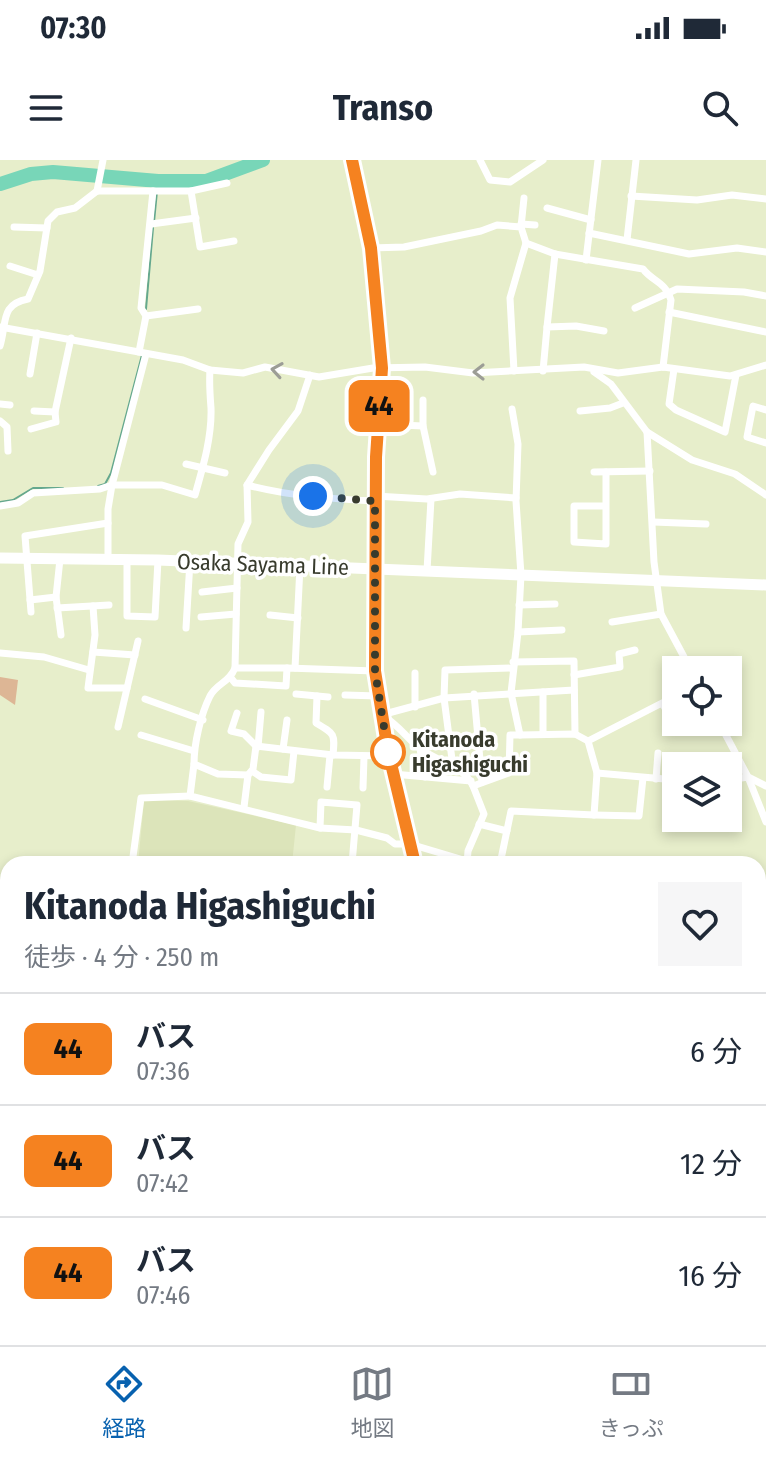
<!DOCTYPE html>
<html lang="ja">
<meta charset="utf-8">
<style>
body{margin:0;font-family:"Fira Sans Condensed","Noto Sans JP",sans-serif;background:#f6f6f7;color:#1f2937;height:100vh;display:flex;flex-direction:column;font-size:30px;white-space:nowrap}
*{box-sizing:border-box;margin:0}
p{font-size:26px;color:#747a83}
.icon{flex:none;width:44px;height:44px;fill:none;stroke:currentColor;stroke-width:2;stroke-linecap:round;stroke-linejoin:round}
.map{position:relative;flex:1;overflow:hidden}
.sheet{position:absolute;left:0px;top:696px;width:766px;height:490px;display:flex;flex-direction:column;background:#fff;border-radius:24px 24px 0 0;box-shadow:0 4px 12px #0003}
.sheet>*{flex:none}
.badge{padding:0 16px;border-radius:12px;font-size:28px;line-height:52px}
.controls{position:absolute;left:662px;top:496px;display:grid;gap:16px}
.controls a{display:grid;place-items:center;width:80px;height:80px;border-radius:0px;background:#fff;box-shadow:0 4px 12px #0003;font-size:40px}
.you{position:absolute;width:40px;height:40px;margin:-20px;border:6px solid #fff;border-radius:50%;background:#1a73e8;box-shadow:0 0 0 12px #1a73e833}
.map>.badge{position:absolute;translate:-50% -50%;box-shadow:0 0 0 4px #fff}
.round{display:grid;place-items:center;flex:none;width:84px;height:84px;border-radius:0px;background:#f6f6f7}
.overview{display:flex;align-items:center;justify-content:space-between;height:136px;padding:0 24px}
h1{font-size:38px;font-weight:700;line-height:60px}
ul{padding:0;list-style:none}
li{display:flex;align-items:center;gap:24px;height:112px;padding:0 24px;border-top:2px solid #e0e1e3}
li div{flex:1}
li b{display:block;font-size:30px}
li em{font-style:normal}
li .badge{min-width:88px;font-weight:700;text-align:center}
.status{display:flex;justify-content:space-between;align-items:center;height:56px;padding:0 40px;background:#fff;direction:ltr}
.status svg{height:22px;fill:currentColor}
header{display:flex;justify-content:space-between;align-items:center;height:104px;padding:0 24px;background:#fff;font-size:36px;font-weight:700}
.tabs{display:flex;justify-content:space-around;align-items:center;height:112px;border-top:2px solid #e0e1e3;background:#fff;font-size:22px;color:#747a83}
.tabs a{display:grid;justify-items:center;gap:4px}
.tabs .active{color:#0761af}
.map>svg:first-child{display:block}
.built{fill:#dce4ba}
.green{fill:#ddb695}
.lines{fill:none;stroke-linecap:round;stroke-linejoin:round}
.stream{stroke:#65a88e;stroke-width:2}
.river{stroke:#78d6b8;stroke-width:14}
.minor{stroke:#fff;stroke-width:7}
.primary{stroke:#fff;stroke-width:11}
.oneway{stroke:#9c9d96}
.line-casing{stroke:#fff;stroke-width:18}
.line{stroke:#f58220;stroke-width:12}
.walk{stroke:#383b2d;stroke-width:8;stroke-dasharray:0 14.4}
.stop-dot{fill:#fff;stroke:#f58220;stroke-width:4}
.labels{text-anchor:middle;stroke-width:7;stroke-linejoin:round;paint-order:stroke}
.street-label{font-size:22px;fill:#383b2d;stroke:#fff}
.stop-label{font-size:22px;font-weight:bold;fill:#383b2d;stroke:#fff;text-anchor:start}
</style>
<div class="status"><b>07:30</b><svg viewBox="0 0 49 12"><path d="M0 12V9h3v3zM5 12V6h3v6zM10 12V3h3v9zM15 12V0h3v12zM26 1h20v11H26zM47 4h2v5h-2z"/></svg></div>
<header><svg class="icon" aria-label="menu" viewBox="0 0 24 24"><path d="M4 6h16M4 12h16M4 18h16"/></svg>Transo<svg class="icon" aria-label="search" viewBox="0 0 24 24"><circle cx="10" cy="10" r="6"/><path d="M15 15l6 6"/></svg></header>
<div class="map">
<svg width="766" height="1185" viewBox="0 0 766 1185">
<rect width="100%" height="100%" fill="#e7eecb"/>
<polygon class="built" points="144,640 188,641 296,665 292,704 138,704"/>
<polygon class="green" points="0,517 18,520 15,545 0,535"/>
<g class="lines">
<g class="stream">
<polyline points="154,62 158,21"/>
<polyline points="146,149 153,68"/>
<polyline points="98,326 105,324 111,313 142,195"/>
<polyline points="0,342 13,340 33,328 63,328"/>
<polyline points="0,1033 8,1036"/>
<polyline points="488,1178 498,1185"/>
</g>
<polyline class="river" points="0,24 31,14 53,12 158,21 206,21 263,0"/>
<g class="minor">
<polyline points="480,0 490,20 510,22 543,0"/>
<polyline points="97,31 103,0"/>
<polyline points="153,31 191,31 227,23"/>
<polyline points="191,31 200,87 234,81"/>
<polyline points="631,36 697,40 732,35 766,39"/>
<polyline points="547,48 591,60"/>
<polyline points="151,64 196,58"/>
<polyline points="521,64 535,65"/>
<polyline points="14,67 47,68"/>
<polyline points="521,67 524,38"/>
<polyline points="589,73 689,94 737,88 766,92"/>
<polyline points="627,80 636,0"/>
<path d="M371,88L404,87L481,71L497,65L521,67L526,83L555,94L643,109C653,122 665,121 671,140L663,207"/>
<polyline points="586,100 598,0"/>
<polyline points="10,106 38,115"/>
<polyline points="635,148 677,129 744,132 766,136"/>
<polyline points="669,152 766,172"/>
<polyline points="146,156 198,149"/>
<polyline points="0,167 139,192"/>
<polyline points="547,167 555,94"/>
<path d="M0,186C7,163 0,144 28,139L40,111L48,61L57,52L75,48L97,31H153L141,148L146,156L139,192L183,200L210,210L243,213L265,207L319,217L373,208L425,207L473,213L584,207L618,213L663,207L730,216L766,205"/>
<polyline points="674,209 669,244 676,250 725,272 736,215"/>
<polyline points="514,211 510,138 526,83"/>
<polyline points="543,211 547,167 576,166 604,171"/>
<polyline points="594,212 611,224 647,272 654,402 661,454 691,510"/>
<polyline points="30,214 37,173"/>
<path d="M310,215L298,251L269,290L247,325L248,362L238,384L235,508C229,523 217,523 210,536C201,554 194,583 194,604L218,614L248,615L253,609L256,586L333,595L389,596"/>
<polyline points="423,240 423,266 433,312"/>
<polyline points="0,244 10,245"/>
<polyline points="766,250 753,246 747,277 766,283"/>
<polyline points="34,251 55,252"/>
<polyline points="580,251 610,248 623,243"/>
<polyline points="0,261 7,267 8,291"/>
<polyline points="378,264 423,266"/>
<polyline points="31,269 56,262 55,252 71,178"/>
<polyline points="647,272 692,300 735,314 766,335"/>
<polyline points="186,304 225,313"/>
<polyline points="594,312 650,311"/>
<polyline points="606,312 606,384 574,382 574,346 606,346"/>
<path d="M247,325C289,336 332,339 375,341"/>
<polyline points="375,336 427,339 460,334 516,338"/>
<path d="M0,346L18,343L33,333L100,329L112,325H162L195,335C203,307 212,277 211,248C210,235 209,223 210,210"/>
<polyline points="653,362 706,364"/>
<polyline points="60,399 56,437 61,475"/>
<polyline points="108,399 108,349 112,325 146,194"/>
<polyline points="127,399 127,456 155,457 158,400"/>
<polyline points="427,411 431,339"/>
<polyline points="202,432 237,428"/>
<polyline points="30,440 56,437"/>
<polyline points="519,445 555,444"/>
<polyline points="93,446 95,475 88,528 127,528"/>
<polyline points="57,448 109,445"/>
<polyline points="31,452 25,376 108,363"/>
<polyline points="270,455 298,458"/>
<polyline points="201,457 236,454"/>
<polyline points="612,462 661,454"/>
<polyline points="186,468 190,401"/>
<polyline points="518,472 562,470"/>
<polyline points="93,492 135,495"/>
<polyline points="0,493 44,497 89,510"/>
<polyline points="513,502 574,501 575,574"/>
<polyline points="235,508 287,508"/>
<polyline points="295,508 300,406"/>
<polyline points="574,515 620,507 619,494 635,490"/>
<polyline points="231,518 235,523 286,526 287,508 375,511"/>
<polyline points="543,532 543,574"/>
<polyline points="296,534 328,537"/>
<polyline points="474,534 482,622"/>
<polyline points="345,535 378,536"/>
<path d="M317,536L316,563C335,574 335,574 333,595"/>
<polyline points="145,539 203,560"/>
<polyline points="415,547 415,513"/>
<polyline points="237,553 231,571 244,574 256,586"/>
<polyline points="381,555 444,538 574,530"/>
<path d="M382,555C400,566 406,578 421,589C438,602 463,605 473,626"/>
<polyline points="719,562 748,617 766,626"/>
<polyline points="118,567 138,481"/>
<polyline points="141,575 194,591"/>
<polyline points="588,581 662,543 672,560"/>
<polyline points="258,587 261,552"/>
<polyline points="283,589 287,560"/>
<polyline points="420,589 425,617"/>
<polyline points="194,604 190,636 320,668 356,670 387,678 395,684 410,684 467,701"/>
<polyline points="453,607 444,538 445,510 513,508"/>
<polyline points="252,611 261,617 291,620 294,591"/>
<polyline points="597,613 676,620"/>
<polyline points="393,614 471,621"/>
<polyline points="656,619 658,593"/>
<polyline points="728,620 748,617 766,662"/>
<polyline points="327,627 330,595"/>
<polyline points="363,628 364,597"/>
<polyline points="244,647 248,615"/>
<polyline points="594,655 639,656 643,618"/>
<polyline points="479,664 507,671"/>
<polyline points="320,668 321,642 357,645 352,704"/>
<polyline points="301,700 342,704"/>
<polyline points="132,704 141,638 190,636"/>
<polyline points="467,704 468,691 484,654 473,626 509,613 510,575 520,575"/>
<polyline points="500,704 511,651 594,655 597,613 588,581 575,574 520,575 511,533 518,472 521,415 516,341 518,284 512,249"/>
<polyline points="0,734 8,739"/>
<polyline points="0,840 8,840"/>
<polyline points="3,868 8,857"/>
<polyline points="0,929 3,915"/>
<polyline points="758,1117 766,1123"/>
<polyline points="758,1167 766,1168"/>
<polyline points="526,1178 573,1185"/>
<polyline points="602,1185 602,1178"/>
<polyline points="765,1185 766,1179"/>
</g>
<g class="primary">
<polyline points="352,0 371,88 382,208 376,297 375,511 388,591 415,704"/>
<polyline points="0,398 158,400 766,425"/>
<polyline points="460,1178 461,1185"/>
</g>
</g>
<defs><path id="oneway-chevron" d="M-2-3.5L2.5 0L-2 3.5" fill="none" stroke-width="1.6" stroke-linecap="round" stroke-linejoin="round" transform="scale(2)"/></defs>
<g class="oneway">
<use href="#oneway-chevron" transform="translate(277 210) rotate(-171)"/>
<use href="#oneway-chevron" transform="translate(479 212) rotate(-180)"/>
</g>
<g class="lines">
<defs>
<polyline id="line" points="352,0 371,88 382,208 376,297 375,511 388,591 415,704"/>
</defs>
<use href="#line" class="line-casing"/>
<use href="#line" class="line"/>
<polyline class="walk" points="313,336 375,341 375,511 388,592"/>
</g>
<circle class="stop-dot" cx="388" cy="592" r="16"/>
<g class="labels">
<g class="street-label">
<text transform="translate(263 404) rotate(2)" y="8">Osaka Sayama Line</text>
</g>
<g class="stop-label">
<text x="412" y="587">Kitanoda<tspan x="412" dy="25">Higashiguchi</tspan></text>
</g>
</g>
</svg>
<div class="controls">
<a><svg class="icon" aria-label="locate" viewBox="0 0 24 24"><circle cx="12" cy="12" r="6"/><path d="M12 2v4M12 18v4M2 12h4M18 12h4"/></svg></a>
<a><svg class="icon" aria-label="layers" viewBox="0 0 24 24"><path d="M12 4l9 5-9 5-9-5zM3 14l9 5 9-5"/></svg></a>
</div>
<div class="you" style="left:313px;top:336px"></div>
<b class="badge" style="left:379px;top:246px;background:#f58220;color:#111">44</b>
<section class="sheet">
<div class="overview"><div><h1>Kitanoda Higashiguchi</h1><p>徒歩 · 4 分 · 250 m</p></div><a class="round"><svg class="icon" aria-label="heart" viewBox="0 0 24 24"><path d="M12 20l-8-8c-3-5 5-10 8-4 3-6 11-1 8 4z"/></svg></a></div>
<ul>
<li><span class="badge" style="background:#f58220;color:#111">44</span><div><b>バス</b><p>07:36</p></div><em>6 分</em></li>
<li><span class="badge" style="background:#f58220;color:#111">44</span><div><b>バス</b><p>07:42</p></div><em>12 分</em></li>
<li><span class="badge" style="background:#f58220;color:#111">44</span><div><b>バス</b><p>07:46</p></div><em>16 分</em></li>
</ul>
</section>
</div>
<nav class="tabs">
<a class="active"><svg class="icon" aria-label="directions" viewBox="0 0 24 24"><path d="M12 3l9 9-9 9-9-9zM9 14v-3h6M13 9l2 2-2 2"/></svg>経路</a>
<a><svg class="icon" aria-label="map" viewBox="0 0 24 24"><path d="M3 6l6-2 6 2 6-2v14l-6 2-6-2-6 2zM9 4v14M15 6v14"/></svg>地図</a>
<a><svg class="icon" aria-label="tickets" viewBox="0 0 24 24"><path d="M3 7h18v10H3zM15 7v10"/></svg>きっぷ</a>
</nav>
